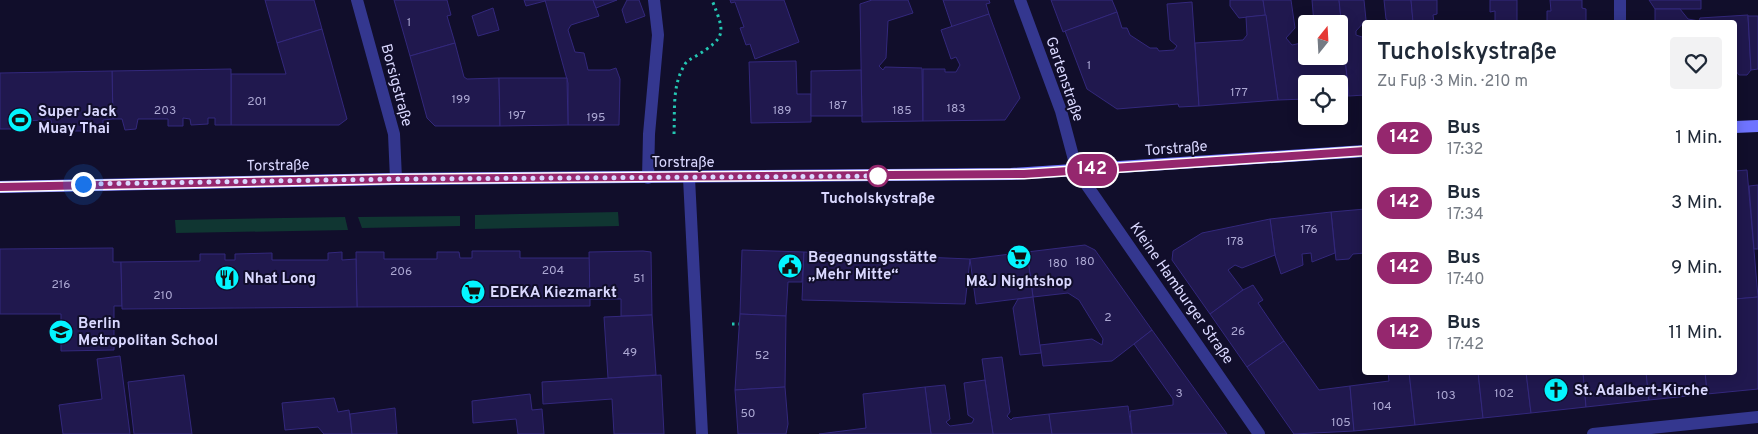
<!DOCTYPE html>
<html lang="de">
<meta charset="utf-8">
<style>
body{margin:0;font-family:Overpass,sans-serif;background:#f2f2f3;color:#1f2937;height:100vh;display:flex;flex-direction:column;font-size:19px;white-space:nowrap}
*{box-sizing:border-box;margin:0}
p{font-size:16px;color:#747a83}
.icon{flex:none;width:28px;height:28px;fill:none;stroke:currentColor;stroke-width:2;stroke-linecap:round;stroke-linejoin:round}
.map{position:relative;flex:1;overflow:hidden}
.details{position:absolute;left:1362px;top:20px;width:375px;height:355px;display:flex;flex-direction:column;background:#fff;border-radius:5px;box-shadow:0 2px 12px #0003}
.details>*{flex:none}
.badge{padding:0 10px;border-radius:16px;font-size:18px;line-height:32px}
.needle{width:32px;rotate:18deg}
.controls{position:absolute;left:1298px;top:15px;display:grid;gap:10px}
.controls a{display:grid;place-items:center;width:50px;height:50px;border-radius:5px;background:#fff;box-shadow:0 2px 12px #0003;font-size:25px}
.you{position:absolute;width:25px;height:25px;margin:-12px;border:4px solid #fff;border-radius:50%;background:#1a73e8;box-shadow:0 0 0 8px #1a73e833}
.map>.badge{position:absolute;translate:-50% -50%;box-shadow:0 0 0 2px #fff}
.round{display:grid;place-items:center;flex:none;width:52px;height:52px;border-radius:5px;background:#f2f2f3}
.overview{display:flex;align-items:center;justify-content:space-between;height:85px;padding:0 15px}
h1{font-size:24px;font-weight:600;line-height:38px}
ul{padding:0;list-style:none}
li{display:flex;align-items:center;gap:15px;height:65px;padding:0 15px}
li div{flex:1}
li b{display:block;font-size:19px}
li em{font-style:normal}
li .badge{min-width:55px;font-weight:700;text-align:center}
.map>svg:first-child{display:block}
.green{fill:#103632}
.building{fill:#20184e;stroke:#33287c}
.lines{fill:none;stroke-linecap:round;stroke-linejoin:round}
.path{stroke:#24c7b3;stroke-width:3;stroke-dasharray:2.5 4;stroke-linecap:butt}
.lane{stroke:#34378f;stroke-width:12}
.street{stroke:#34378f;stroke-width:12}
.secondary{stroke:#6f74ff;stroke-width:12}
.line-casing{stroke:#fff;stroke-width:11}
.line{stroke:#95276e;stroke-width:8}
.walk{stroke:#dad8ff;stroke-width:5;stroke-dasharray:0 9}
.stop-dot{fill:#fff;stroke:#95276e;stroke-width:2.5}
.labels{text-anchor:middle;stroke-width:4;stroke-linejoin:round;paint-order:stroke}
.number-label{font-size:12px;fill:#aca8d3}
.street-label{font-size:15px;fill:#dad8ff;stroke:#110e2b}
.poi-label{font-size:15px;font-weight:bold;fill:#dad8ff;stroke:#110e2b;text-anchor:start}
.stop-label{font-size:15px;font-weight:bold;fill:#dad8ff;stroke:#110e2b}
</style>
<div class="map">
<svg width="1758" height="434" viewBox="0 0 1758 434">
<rect width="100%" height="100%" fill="#110e2b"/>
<g class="green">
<polygon points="618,212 619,226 475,229 475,215"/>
<polygon points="460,216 460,226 362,228 358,217"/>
<polygon points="345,217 348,230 176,233 175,220"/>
</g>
<g class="building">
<polygon points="265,0 314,0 322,29 277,43"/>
<polygon points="394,0 447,0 451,15 447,16 455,43 410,56"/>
<polygon points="524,0 545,0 545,1 526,6"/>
<polygon points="593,0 599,16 571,25 568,30 575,52 584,53 588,70 610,70 616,68 620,79 619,125 568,125 568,83 545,0"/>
<polygon points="593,0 617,0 596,8"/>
<polygon points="627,0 639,0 645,16 626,23 622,10"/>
<polygon points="730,0 784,0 799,42 755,59 750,44 746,45 740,28 744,27 735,2 731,3"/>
<polygon points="872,0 908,0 913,13 888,21 886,58 879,66 883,70 885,67 922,68 923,121 862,122 860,4"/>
<polygon points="943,0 989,0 990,3 986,4 989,14 952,27"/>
<polygon points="1051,0 1112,0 1117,12 1063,32"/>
<polygon points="1230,0 1263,0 1266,15 1239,18 1230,6"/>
<polygon points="1263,0 1291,0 1295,28 1286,38 1292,45 1306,42 1306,56 1339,56 1339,24 1314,24 1312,0 1339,0 1349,96 1339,96 1339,84 1306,84 1306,99 1278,100"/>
<polygon points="1339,0 1364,0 1366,20 1356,31 1356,35 1365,38 1365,95 1349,96"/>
<polygon points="1384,0 1411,0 1413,22 1390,22 1386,19"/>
<polygon points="1411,0 1437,0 1437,14 1433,15 1434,22 1413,22"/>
<polygon points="1490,0 1517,0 1517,22 1495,22 1495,11 1490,12"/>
<polygon points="1550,0 1582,0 1582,8 1586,9 1586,22 1547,22 1547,11 1551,11"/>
<polygon points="1649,0 1701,0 1701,9 1655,9"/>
<polygon points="1192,2 1199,106 1179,107 1178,104 1117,109 1087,89 1065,31 1117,12 1122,28 1127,28 1130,35 1150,48 1157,48 1159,51 1174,50 1177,46 1170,40 1167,4"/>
<polygon points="493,8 499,30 478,36 472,16"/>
<polygon points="1655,9 1680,9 1688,19 1699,21 1699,22 1655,22"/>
<polygon points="989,14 1020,98 1005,120 923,121 923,69 945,69 945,72 956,72 960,65 956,57 951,59 941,30"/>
<polygon points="1266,15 1278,100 1199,106 1195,43 1243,40 1247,35 1246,17"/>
<polygon points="1748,15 1751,70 1747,75 1739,75 1735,70 1735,22 1699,22 1700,18"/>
<polygon points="1748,16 1758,16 1758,69 1751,70"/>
<polygon points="322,29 347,119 339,125 231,125 231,74 286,74 277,43"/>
<polygon points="455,43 464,77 467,79 499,78 500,126 435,126 427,118 410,56"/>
<polygon points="796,61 797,94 811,94 811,122 751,123 749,62"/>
<polygon points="231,69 231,125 215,125 215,118 208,118 208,124 191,125 190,119 183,118 183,126 168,126 168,119 138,119 136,129 125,130 122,119 113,119 112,71"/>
<polygon points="861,70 862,116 811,116 811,71"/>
<polygon points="112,71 113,119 103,120 103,127 90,127 88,131 68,131 66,128 52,128 51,120 11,121 11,129 0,129 0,73"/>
<polygon points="499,78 567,78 568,125 500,126"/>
<polygon points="1747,170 1758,297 1735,299 1735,171"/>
<polygon points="1758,185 1758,249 1754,249 1749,186"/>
<polygon points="1365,209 1365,253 1353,254 1349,259 1336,260 1331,212"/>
<polygon points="1331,212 1335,253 1312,262 1311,253 1302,254 1303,265 1281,274 1275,255 1270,219"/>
<polygon points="1270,219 1275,255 1242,268 1235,265 1228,270 1243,290 1210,314 1172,260 1173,251 1202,233"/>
<polygon points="1085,245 1095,250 1152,330 1112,361 1043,366 1040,345 1092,339 1102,345 1103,339 1079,300 1068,293 1033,297 1027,252"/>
<polygon points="113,248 113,262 121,262 122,306 114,306 114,350 61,351 61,314 0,314 0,249"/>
<polygon points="742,250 804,252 802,282 788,282 786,316 740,314"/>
<polygon points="472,251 520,251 520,258 590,258 590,306 357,307 356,252 384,252 384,259 437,259 437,252 459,252 460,258 472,258"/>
<polygon points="643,251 651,252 652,315 621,316 621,299 590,299 589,252"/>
<polygon points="342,252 342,260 356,259 357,307 122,309 121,262 200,261 200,254 225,254 225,260 235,260 235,254 272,253 272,260 328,260 328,253"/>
<polygon points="804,252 970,259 965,304 802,300"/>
<polygon points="1027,252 1033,297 976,304 970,259"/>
<polygon points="1253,285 1263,300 1258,303 1284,341 1247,367 1210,314 1243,290"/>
<polygon points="1033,297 1041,353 1020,355 1013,308 1018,299"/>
<polygon points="1758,297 1758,389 1707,394 1705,372 1735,372 1735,299"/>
<polygon points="740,314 786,316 785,387 735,390"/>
<polygon points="652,315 656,375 608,378 604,317"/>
<polygon points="1152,330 1227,434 1132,434 1130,411 1173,405 1173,399 1134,344"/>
<polygon points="1284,341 1319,390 1350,386 1354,431 1294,434 1247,367"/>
<polygon points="120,356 130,434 63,434 59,405 102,399 97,359"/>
<polygon points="1002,357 1010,412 1007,416 1011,420 1013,418 1049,414 1052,434 993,434 982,359"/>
<polygon points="1388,372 1409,372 1415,425 1354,431 1350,386 1389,381"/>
<polygon points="1409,372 1478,372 1483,418 1415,425"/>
<polygon points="1478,372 1526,372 1531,413 1483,418"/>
<polygon points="1526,372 1583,372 1586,407 1531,413"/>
<polygon points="1583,372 1646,372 1649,400 1586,407"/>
<polygon points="1646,372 1705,372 1707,394 1649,400"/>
<polygon points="184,375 192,434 134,434 128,382"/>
<polygon points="661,375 664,434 614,434 612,399 543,404 542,382"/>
<polygon points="985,380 993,434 931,434 925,387 945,385 950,419 946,422 950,426 972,423 974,419 968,415 964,383"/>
<polygon points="785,387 788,424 786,434 738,434 735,390"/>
<polygon points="925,387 931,434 819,434 866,428 863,394"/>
<polygon points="530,394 532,410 542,409 544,434 518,434 516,419 473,423 472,401"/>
<polygon points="334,398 338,412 349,410 352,434 324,434 318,427 285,430 282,403"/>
<polygon points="1128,406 1132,434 1052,434 1049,414"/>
<polygon points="395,408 397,434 352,434 350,414"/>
</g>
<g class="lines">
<g class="path">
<path d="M674,134C675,111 672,86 684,66C686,61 691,59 696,56C727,37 725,33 712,0"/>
<polyline points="732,324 739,324"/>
</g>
<polyline class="lane" points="648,178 649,134 658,35 654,0"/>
<g class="street">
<polyline points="357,0 394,134 396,179"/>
<polyline points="1020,0 1061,111 1077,171 1259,434"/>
<polyline points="1620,22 1620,0"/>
<polyline points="689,178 702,434"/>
<polyline points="1593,434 1758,417"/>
</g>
<g class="secondary">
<polyline points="1735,127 1758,126"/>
<polyline points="0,187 396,179 1011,174 1365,151"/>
</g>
</g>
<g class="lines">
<defs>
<polyline id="line" points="0,187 396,179 1024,174 1365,151"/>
</defs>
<use href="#line" class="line-casing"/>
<use href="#line" class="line"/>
<polyline class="walk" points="83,184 396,179 881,176 878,176"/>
</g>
<defs>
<symbol id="stadium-disc" viewBox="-11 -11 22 22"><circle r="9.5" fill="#04f5ff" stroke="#110e2b"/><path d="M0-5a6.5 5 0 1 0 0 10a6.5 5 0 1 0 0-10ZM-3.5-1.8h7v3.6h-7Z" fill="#111"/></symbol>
<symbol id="supermarket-disc" viewBox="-11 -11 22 22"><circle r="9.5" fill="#04f5ff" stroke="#110e2b"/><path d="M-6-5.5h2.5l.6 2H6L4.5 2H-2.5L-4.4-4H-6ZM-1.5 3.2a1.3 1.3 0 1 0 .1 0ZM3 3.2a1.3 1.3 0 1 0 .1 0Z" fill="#111"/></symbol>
<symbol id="civic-disc" viewBox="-11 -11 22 22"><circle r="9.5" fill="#04f5ff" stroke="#110e2b"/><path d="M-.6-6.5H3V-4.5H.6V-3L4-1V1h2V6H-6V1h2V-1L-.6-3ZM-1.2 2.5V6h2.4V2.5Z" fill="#111"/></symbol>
<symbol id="restaurant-disc" viewBox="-11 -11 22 22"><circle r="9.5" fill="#04f5ff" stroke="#110e2b"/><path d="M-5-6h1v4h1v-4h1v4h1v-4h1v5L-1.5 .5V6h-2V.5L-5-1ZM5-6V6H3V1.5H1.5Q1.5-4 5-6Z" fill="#111"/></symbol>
<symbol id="school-disc" viewBox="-11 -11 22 22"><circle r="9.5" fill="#04f5ff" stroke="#110e2b"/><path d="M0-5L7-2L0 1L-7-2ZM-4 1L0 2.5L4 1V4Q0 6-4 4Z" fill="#111"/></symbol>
<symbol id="church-disc" viewBox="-11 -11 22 22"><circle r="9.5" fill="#04f5ff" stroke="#110e2b"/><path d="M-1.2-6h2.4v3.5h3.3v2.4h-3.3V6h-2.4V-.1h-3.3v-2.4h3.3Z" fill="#111"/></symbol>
</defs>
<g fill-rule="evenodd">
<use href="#stadium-disc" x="6" y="106" width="28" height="28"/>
<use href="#supermarket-disc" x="1005" y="243" width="28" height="28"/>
<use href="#civic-disc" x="776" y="252" width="28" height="28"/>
<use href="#restaurant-disc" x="213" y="264" width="28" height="28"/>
<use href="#supermarket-disc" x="459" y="278" width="28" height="28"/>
<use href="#school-disc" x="47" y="318" width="28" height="28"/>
<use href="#church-disc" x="1542" y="376" width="28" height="28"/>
</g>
<circle class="stop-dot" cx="878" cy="176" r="10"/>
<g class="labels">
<g class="number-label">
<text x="409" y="26">1</text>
<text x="1089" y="69">1</text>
<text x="1239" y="96">177</text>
<text x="461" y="103">199</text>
<text x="257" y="105">201</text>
<text x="838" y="109">187</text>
<text x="956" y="112">183</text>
<text x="165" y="114">203</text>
<text x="782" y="114">189</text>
<text x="902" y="114">185</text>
<text x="517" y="119">197</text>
<text x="596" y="121">195</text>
<text x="1309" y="233">176</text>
<text x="1235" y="245">178</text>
<text x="1085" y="265">180</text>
<text x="1058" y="267">180</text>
<text x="553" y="274">204</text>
<text x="401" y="275">206</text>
<text x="639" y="282">51</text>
<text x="61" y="288">216</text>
<text x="163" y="299">210</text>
<text x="1108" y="321">2</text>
<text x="1238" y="335">26</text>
<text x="630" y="356">49</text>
<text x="762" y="359">52</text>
<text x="1179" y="397">3</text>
<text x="1504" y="397">102</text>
<text x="1446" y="399">103</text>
<text x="1382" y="410">104</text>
<text x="748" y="417">50</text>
<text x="1341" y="426">105</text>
</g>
<g class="street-label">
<text transform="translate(1065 79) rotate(71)" y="5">Gartenstraße</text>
<text transform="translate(397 85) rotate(75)" y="5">Borsigstraße</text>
<text transform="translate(1176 148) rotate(-4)" y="5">Torstraße</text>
<text x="683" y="167">Torstraße</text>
<text transform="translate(278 165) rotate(-1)" y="5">Torstraße</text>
<text transform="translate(1182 293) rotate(55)" y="5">Kleine Hamburger Straße</text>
</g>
<g class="poi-label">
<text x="38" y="116">Super Jack<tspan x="38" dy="17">Muay Thai</tspan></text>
<text x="808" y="262">Begegnungsstätte<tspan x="808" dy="17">„Mehr Mitte“</tspan></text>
<text x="244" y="283">Nhat Long</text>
<text x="1019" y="286" text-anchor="middle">M&amp;J Nightshop</text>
<text x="490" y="297">EDEKA Kiezmarkt</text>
<text x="78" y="328">Berlin<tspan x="78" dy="17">Metropolitan School</tspan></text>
<text x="1574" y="395">St. Adalbert-Kirche</text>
</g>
<g class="stop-label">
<text x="878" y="203">Tucholskystraße</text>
</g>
</g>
</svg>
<div class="controls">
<a><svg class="needle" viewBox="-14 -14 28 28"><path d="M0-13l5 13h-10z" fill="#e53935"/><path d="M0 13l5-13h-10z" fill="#747a83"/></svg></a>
<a><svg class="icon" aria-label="locate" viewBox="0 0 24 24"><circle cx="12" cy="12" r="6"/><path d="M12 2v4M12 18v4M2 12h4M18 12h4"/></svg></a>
</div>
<div class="you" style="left:83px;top:184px"></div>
<b class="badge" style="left:1092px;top:170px;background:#95276e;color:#fff">142</b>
<section class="details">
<div class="overview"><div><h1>Tucholskystraße</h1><p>Zu Fuß · 3 Min. · 210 m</p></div><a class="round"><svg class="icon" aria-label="heart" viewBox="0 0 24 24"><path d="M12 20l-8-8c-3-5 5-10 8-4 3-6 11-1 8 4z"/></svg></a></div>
<ul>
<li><span class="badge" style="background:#95276e;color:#fff">142</span><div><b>Bus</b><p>17:32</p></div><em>1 Min.</em></li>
<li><span class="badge" style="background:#95276e;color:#fff">142</span><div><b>Bus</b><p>17:34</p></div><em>3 Min.</em></li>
<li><span class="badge" style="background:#95276e;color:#fff">142</span><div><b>Bus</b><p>17:40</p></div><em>9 Min.</em></li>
<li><span class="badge" style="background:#95276e;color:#fff">142</span><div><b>Bus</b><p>17:42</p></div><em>11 Min.</em></li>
</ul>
</section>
</div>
